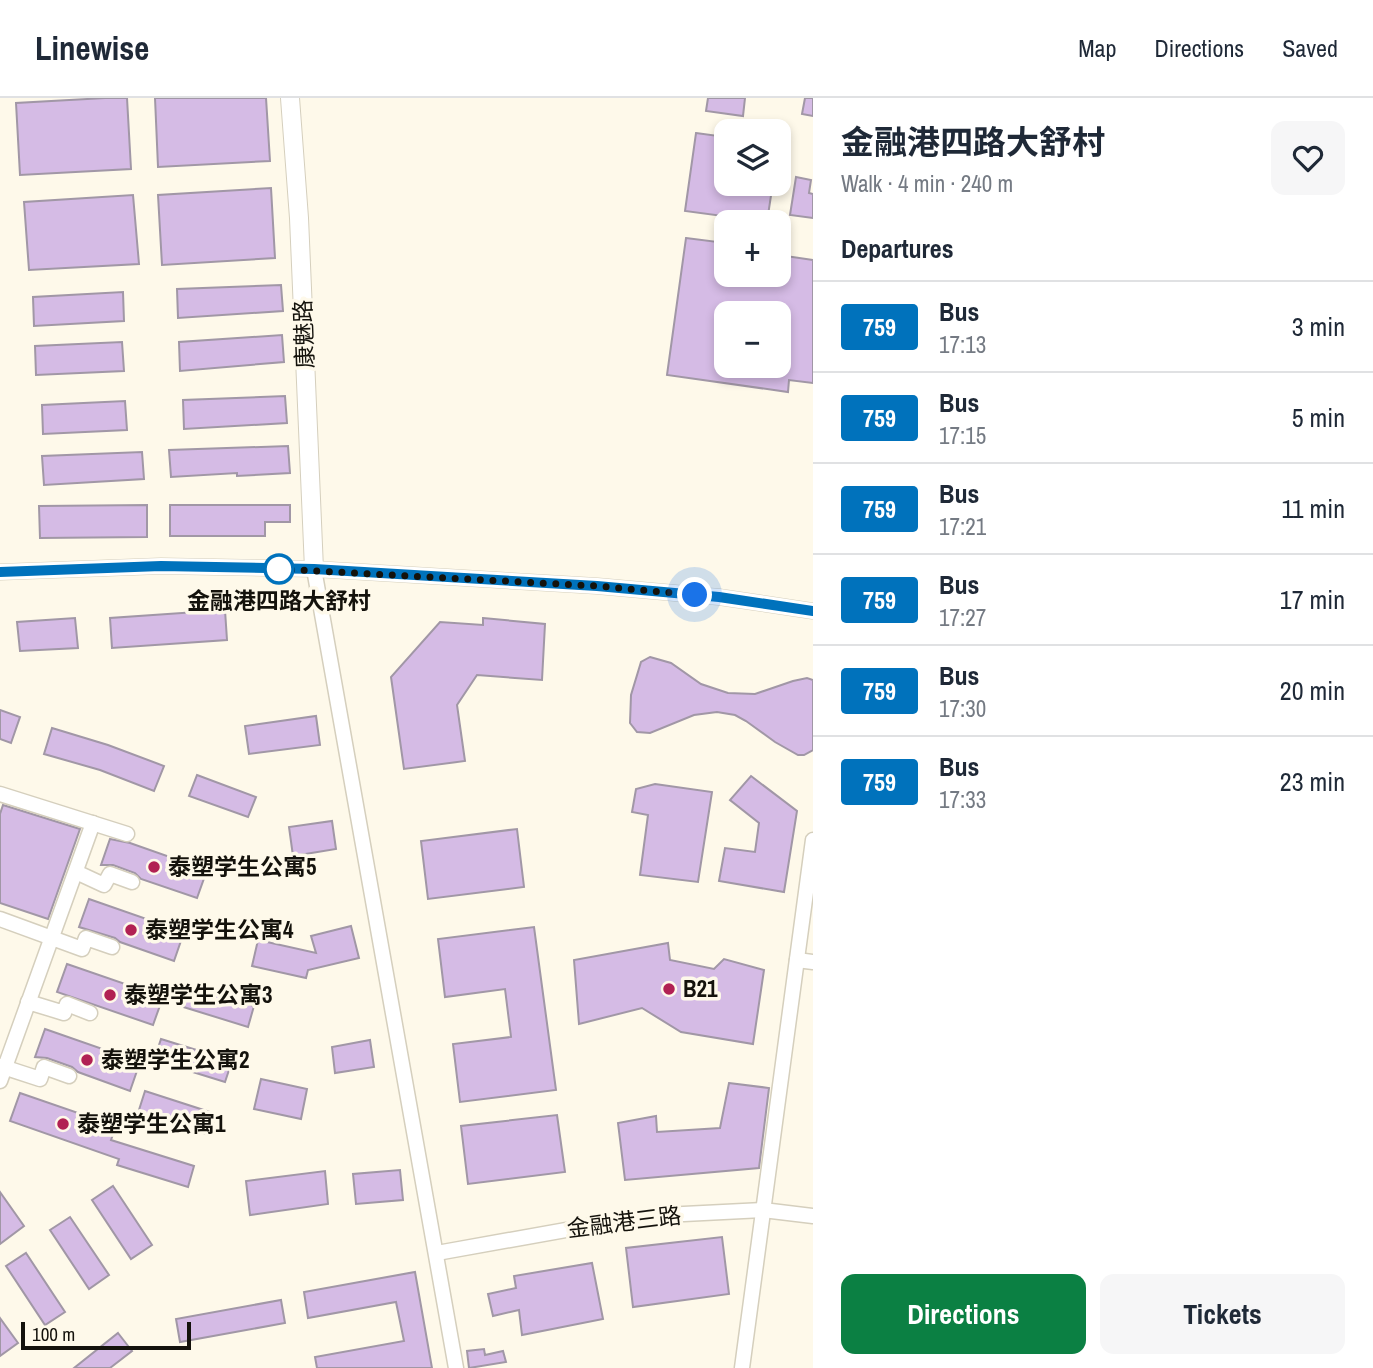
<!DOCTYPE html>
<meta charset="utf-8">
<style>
body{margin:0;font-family:"Archivo Narrow","Noto Sans SC",sans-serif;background:#f6f6f7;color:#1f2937;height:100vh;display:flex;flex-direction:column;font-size:26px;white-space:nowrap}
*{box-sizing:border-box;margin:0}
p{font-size:23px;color:#747a83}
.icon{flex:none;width:38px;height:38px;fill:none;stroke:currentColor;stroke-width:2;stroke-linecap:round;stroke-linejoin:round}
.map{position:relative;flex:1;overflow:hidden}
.panel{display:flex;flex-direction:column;background:#fff;width:560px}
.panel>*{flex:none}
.badge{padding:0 14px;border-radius:5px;font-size:24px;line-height:46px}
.buttons{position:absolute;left:714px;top:21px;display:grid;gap:14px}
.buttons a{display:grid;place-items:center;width:77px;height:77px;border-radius:14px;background:#fff;box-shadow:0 4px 10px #0003;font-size:35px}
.scale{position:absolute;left:21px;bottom:18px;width:170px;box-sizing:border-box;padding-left:7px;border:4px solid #14120c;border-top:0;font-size:19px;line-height:24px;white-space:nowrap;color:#14120c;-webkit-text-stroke:5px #fef9ea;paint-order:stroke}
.you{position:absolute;width:35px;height:35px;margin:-18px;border:5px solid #fff;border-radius:50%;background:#1a73e8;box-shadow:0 0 0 10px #1a73e833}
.map>.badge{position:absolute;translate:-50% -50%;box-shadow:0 0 0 4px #fff}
h2{padding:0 28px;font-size:26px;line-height:63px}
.round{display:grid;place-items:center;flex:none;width:74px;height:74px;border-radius:14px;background:#f6f6f7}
.head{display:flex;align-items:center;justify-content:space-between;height:119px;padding:0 28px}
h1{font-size:33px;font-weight:700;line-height:52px}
.cta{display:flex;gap:14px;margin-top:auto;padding:14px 28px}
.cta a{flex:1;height:80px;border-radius:14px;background:#0b8043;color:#fff;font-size:28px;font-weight:700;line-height:80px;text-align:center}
.cta a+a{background:#f6f6f7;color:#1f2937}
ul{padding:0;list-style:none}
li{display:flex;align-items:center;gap:21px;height:91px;padding:0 28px;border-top:2px solid #e0e1e3}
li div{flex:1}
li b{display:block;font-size:26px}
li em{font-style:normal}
li .badge{min-width:77px;font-weight:700;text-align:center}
header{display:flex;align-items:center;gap:42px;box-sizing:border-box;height:98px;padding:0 35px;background:#fff;border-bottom:2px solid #e0e1e3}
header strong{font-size:33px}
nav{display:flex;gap:38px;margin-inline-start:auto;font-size:24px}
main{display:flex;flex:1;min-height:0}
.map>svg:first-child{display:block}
.building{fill:#d5bbe5;stroke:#a197a6;stroke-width:2;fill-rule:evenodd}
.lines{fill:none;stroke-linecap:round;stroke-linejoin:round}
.minor-casing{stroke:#d5cfbd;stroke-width:17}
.major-casing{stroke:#d5cfbd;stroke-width:20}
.minor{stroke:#fff;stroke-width:14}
.major{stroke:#fff;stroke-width:18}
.line-casing{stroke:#fff;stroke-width:16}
.line{stroke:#0072bc;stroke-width:10}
.walk{stroke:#14120c;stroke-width:7;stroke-dasharray:0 12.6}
.stop-dot{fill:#fff;stroke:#0072bc;stroke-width:3.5}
.poi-dot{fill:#b12153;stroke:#fef9ea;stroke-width:2.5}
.labels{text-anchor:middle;stroke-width:7;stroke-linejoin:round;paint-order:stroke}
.street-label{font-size:23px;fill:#14120c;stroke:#fef9ea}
.stop-label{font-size:23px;font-weight:bold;fill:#14120c;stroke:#fef9ea}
.poi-label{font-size:23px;font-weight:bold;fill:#14120c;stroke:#fef9ea;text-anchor:start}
</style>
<header>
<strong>Linewise</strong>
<nav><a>Map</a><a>Directions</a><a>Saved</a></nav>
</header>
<main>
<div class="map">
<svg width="813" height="1270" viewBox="0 0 813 1270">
<rect width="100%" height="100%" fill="#fef9ea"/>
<g class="building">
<polygon points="105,0 127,0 131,71 20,77 16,5"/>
<polygon points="155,0 266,0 270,63 158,69"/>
<polygon points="708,0 745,0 743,18 706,13"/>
<polygon points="805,0 813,0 813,18 802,16"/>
<polygon points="696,35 726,39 723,84 772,91 767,124 685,113"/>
<polygon points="796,79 811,82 809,95 813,96 813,120 790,117"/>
<polygon points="271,90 275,160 162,167 158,97"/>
<polygon points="133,97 139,166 29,172 24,104"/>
<path d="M686,140L718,144L716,157L726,158V177H779V157L813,162V285L789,282L788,294L667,277ZM726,215H779V268H726Z"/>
<polygon points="281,187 283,213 178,220 177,191"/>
<polygon points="123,194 124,223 34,228 33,199"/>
<polygon points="282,237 284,264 180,273 179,244"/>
<polygon points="122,244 124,273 36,277 35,248"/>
<polygon points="285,298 287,325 184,331 183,302"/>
<polygon points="125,303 127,332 43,336 42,307"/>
<polygon points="288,348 290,375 237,378 237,375 171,379 169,352"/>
<polygon points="142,354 144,381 44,387 42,358"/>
<polygon points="147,407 147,439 40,440 39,408"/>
<polygon points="170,407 290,407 290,424 265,424 265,438 170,438"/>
<polygon points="225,512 227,542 112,550 110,520"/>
<polygon points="75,520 78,550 20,553 17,524"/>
<polygon points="483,520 545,526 542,582 477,577 457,607 465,663 404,671 391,579 440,524 483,527"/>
<polygon points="650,559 671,565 701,586 728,595 755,596 793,583 807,580 813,582 813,652 804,657 798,657 775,644 746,623 735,617 717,614 694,617 650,635 637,634 630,625 631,597 641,564"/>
<polygon points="0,612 20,619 11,645 0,641"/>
<polygon points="316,618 320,647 249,656 245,628"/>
<polygon points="52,630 108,647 164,668 154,693 100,672 44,656"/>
<polygon points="197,677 256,699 248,719 189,698"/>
<polygon points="751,678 797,713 784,794 719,783 725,750 755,754 759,725 730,702"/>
<polygon points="655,686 712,694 698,784 640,777 648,717 632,714 636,691"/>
<polygon points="3,707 80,731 48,821 0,805 0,716"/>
<polygon points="332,723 336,751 293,758 289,729"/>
<polygon points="517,731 524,789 428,801 421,743"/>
<polygon points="110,741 130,745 207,772 197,800 141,781 135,775 113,767 101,767"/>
<polygon points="89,801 184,834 174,863 120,844 115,840 79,829"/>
<polygon points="351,828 359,860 308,872 306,880 252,868 258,842 316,855 311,838"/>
<polygon points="534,829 556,992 460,1004 453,946 511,939 505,891 445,899 438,841"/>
<polygon points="668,845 670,862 714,871 724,861 764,872 753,946 681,934 642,910 579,926 574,862"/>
<polygon points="67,866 163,899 153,927 57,894"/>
<polygon points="183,886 254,908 248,929 177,907"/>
<polygon points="45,931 140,964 130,993 78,974 72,969 47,960 35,959"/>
<polygon points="161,941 232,963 225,984 154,962"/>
<polygon points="370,942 374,969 335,975 332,949"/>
<polygon points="261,981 307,991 301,1021 254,1011"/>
<polygon points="729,985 769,990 759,1070 625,1082 618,1025 656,1018 657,1034 720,1030"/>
<polygon points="145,993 216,1016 209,1037 138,1015"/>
<polygon points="20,995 116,1028 111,1042 194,1068 188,1089 117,1067 119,1061 10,1023"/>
<polygon points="557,1017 565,1074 468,1086 461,1028"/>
<polygon points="400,1072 403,1102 356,1106 353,1076"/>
<polygon points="325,1073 328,1106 250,1117 246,1083"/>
<polygon points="113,1088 152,1147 131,1161 92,1102"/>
<polygon points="0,1094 24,1128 0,1146"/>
<polygon points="70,1119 109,1177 89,1191 50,1132"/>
<polygon points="722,1139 729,1196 633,1209 626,1150"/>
<polygon points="26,1155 65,1214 45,1227 6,1168"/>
<polygon points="592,1165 603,1221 522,1237 519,1212 493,1218 488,1196 516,1190 514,1178"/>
<polygon points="415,1174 432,1270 317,1270 315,1259 404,1243 396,1204 308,1220 304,1194"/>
<polygon points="281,1202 285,1225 180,1244 176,1221"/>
<polygon points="0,1220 18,1245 0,1258"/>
<polygon points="118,1235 132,1253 110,1270 74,1270"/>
<polygon points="484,1251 485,1257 503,1253 506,1264 469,1270 467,1253"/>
</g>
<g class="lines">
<defs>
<g id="minor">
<polyline points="314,471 456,1270"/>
<polyline points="0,474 161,468 314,471 597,488 719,499 813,513"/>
<polyline points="0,696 127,736"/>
<polyline points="76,774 104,787 110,776 132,784"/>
<polyline points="0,821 82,851 86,840 112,849"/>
<polyline points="797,862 813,864"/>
<polyline points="28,904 64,915 67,906 90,915"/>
<polyline points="0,968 40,981 44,969 69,978"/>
<polyline points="0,983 93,725"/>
<polyline points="437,1155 644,1118 763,1112 813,1118"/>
<polyline points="742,1270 813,742"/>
</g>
<polyline id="major" points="290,0 299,120 314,471"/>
</defs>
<use href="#minor" class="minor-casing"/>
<use href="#major" class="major-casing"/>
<use href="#minor" class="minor"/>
<use href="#major" class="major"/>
</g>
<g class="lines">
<defs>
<polyline id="line" points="0,474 161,468 314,471 597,488 719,499 813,513"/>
</defs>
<use href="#line" class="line-casing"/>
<use href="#line" class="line"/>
<polyline class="walk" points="279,471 597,488 695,497"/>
</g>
<circle class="stop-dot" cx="279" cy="471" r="14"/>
<g class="poi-dot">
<circle cx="154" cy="769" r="7"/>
<circle cx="131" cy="832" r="7"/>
<circle cx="669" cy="891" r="7"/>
<circle cx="110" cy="897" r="7"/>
<circle cx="87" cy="962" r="7"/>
<circle cx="63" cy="1026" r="7"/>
</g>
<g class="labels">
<g class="street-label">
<text transform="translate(304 236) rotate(-92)" y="8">康魅路</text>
<text transform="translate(624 1124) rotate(-7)" y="8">金融港三路</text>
</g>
<g class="stop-label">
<text x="279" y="511">金融港四路大舒村</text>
</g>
<g class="poi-label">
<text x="168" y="777">泰塑学生公寓5</text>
<text x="145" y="840">泰塑学生公寓4</text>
<text x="683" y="899">B21</text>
<text x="124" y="905">泰塑学生公寓3</text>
<text x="101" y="970">泰塑学生公寓2</text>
<text x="77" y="1034">泰塑学生公寓1</text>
</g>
</g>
</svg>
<div class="buttons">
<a><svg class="icon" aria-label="layers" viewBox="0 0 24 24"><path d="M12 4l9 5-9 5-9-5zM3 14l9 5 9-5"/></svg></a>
<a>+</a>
<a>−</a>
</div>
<div class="scale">100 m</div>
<div class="you" style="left:695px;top:497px"></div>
</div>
<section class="panel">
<div class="head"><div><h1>金融港四路大舒村</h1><p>Walk · 4 min · 240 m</p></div><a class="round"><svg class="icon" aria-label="heart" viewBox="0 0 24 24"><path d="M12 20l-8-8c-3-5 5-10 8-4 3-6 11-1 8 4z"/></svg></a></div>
<h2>Departures</h2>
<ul>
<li><span class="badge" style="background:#0072bc;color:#fff">759</span><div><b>Bus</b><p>17:13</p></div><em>3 min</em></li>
<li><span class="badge" style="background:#0072bc;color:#fff">759</span><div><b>Bus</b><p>17:15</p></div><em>5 min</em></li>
<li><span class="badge" style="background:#0072bc;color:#fff">759</span><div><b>Bus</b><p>17:21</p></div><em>11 min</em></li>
<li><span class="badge" style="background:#0072bc;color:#fff">759</span><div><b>Bus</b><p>17:27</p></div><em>17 min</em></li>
<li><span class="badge" style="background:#0072bc;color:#fff">759</span><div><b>Bus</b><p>17:30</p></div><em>20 min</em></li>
<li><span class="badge" style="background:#0072bc;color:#fff">759</span><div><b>Bus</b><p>17:33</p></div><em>23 min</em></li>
</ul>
<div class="cta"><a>Directions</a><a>Tickets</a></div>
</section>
</main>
